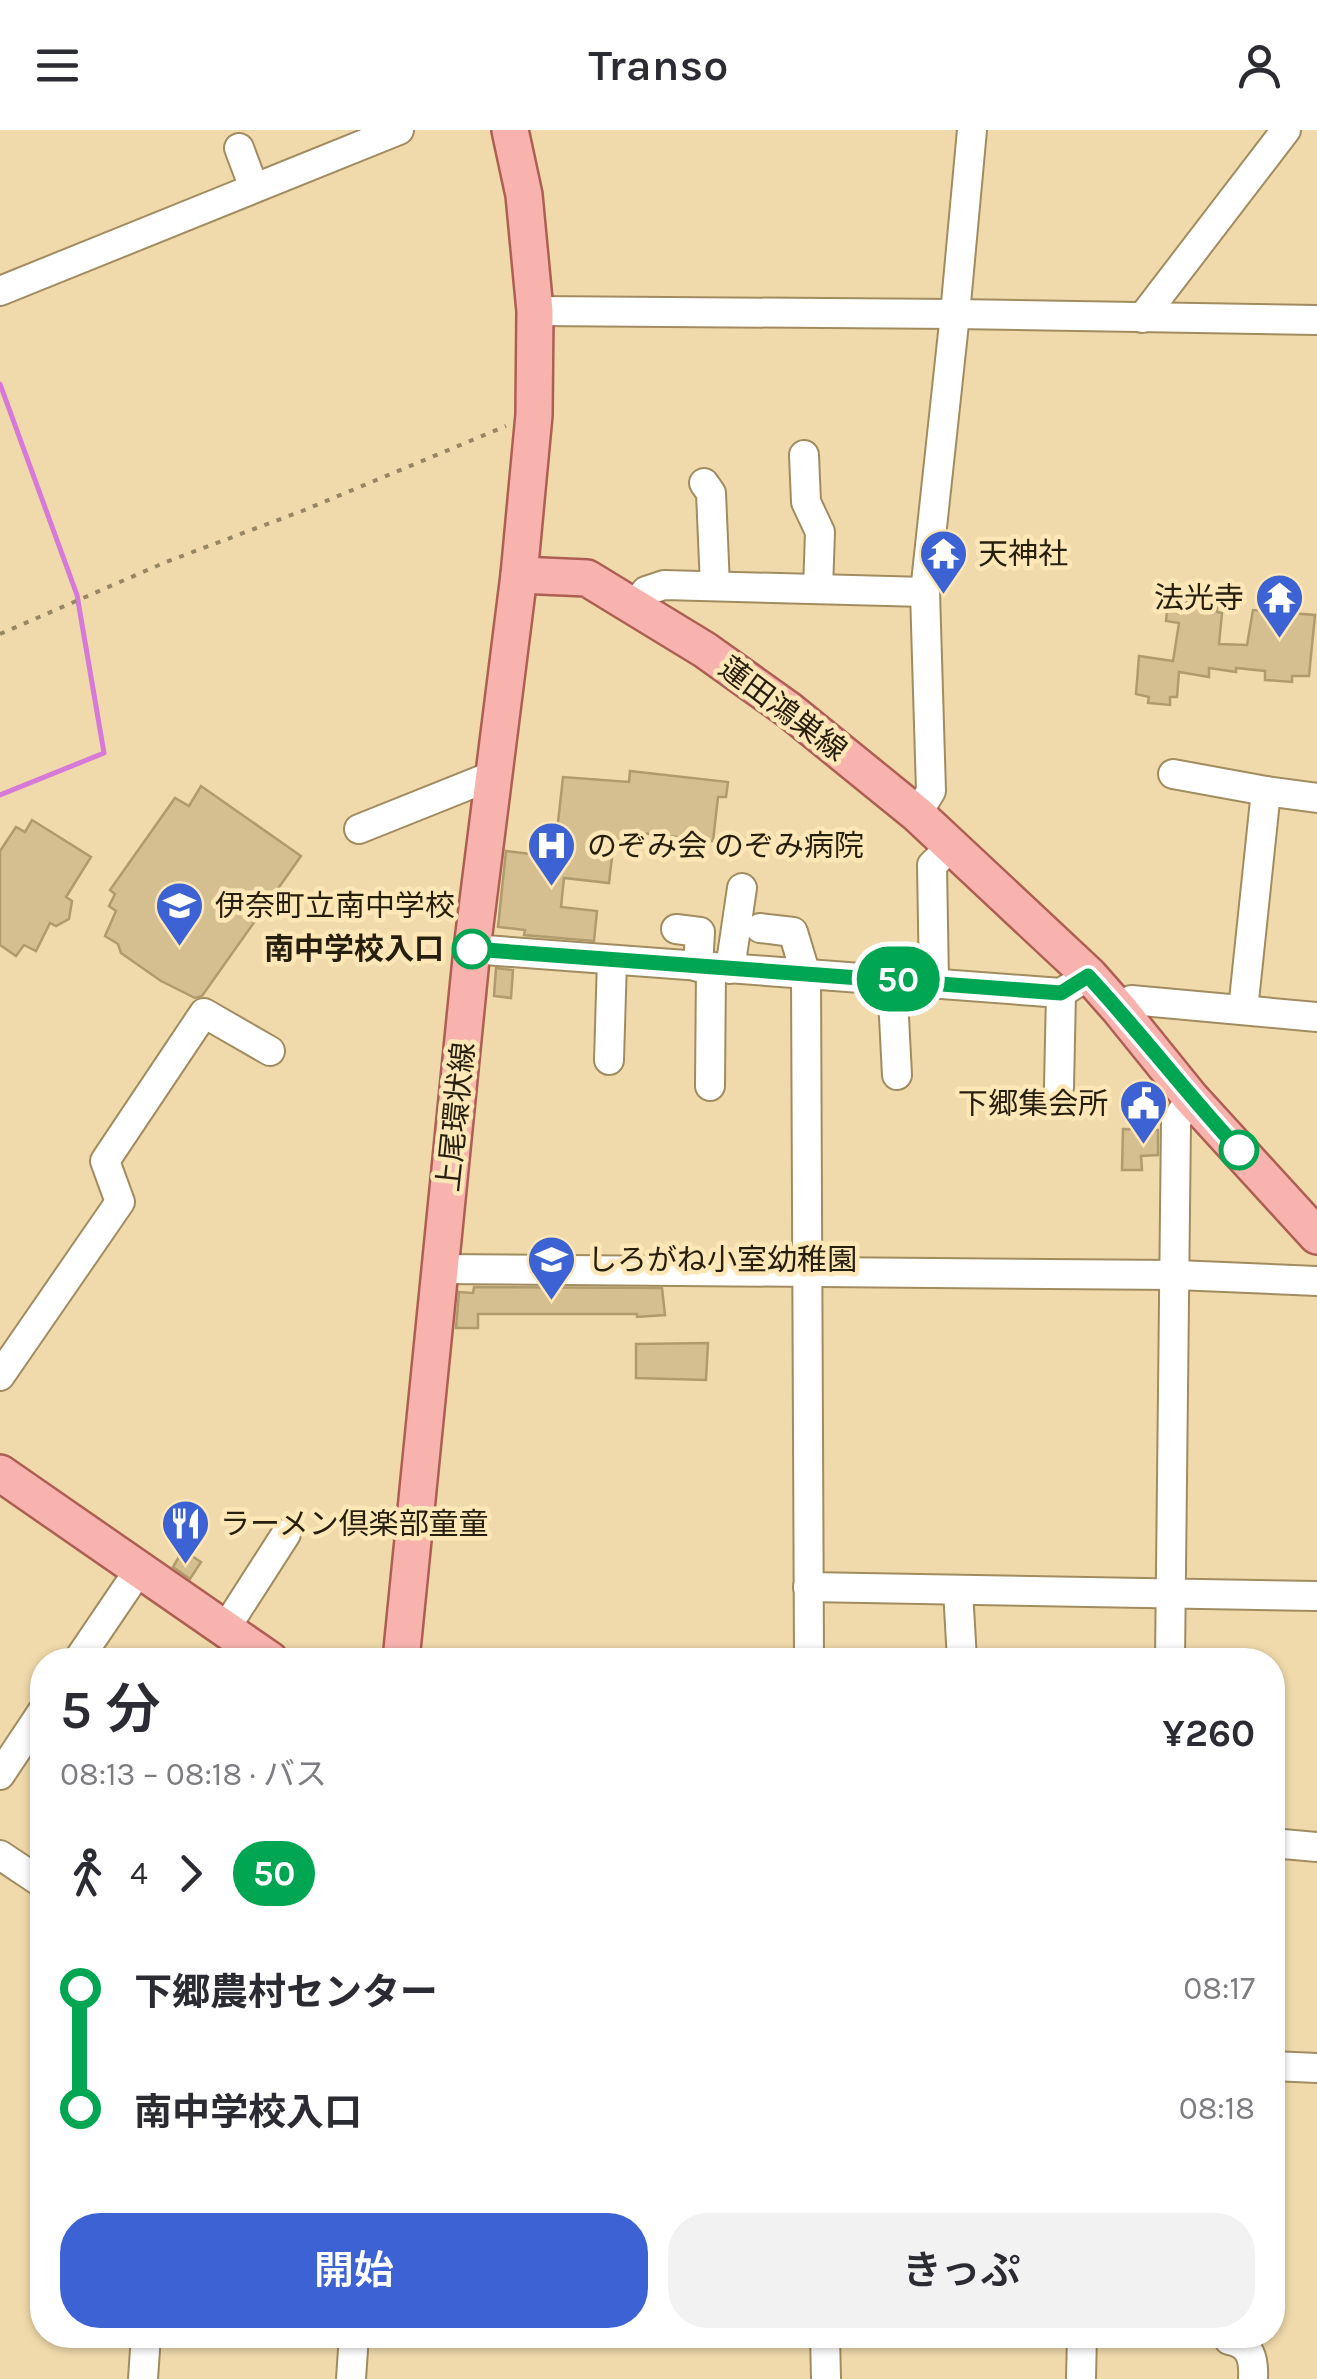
<!DOCTYPE html>
<html lang="ja">
<meta charset="utf-8">
<style>
body{margin:0;font-family:Karla,"Noto Sans JP",sans-serif;background:#f2f2f3;color:#2b2b33;height:100vh;display:flex;flex-direction:column;font-size:38px;white-space:nowrap}
*{box-sizing:border-box;margin:0}
p{font-size:32px;color:#7c7c81}
.icon{flex:none;width:55px;height:55px;fill:none;stroke:currentColor;stroke-width:2;stroke-linecap:round;stroke-linejoin:round}
.map{position:relative;flex:1;overflow:hidden}
.panel{position:absolute;left:30px;top:1518px;width:1255px;height:700px;display:flex;flex-direction:column;background:#fff;border-radius:40px;box-shadow:0 2px 8px #0004}
.panel>*{flex:none}
.badge{padding:0 20px;border-radius:32px;font-size:35px;line-height:65px}
.map>.badge{position:absolute;translate:-50% -50%;box-shadow:0 0 0 5px #fff}
.legs{display:flex;align-items:center;gap:15px;height:110px;padding:0 30px;font-size:32px}
.legs p{margin-inline-start:auto}
.head{display:flex;align-items:center;justify-content:space-between;height:170px;padding:0 30px}
h1{font-size:55px;font-weight:600;line-height:75px}
.primary-button{display:flex;gap:20px;margin-top:auto;padding:20px 30px}
.primary-button a{flex:1;height:115px;border-radius:40px;background:#3c62d4;color:#fff;font-size:40px;font-weight:600;line-height:115px;text-align:center}
.primary-button a+a{background:#f2f2f3;color:#2b2b33}
ul{padding:0 30px;list-style:none}
li{display:flex;align-items:center;gap:35px;height:120px;font-size:38px}
li i{display:grid;place-items:center;width:15px;height:100%;margin:0 12px;background:currentColor}
li i::after{content:'';width:25px;height:25px;margin:-12px;border:8px solid;border-radius:50%;background:#fff}
li p{margin-inline-start:auto}
li:first-child i{background:linear-gradient(#0000 50%,currentColor 0)}
li:last-child i{background:linear-gradient(currentColor 50%,#0000 0)}
header{display:flex;justify-content:space-between;align-items:center;height:130px;padding:0 30px;background:#fff;font-size:45px;font-weight:600}
.map>svg:first-child{display:block}
.lines{fill:none;stroke-linecap:round;stroke-linejoin:round}
.stream{stroke:#d679d8;stroke-width:5}
.building{fill:#d5bf91;stroke:#af9b6d;stroke-width:2.5}
.minor-casing{stroke:#a18c60;stroke-width:32}
.major-casing{stroke:#ad5f53;stroke-width:40}
.path{stroke:#968664;stroke-width:4;stroke-dasharray:5 8;stroke-linecap:butt}
.minor{stroke:#fff;stroke-width:28}
.major{stroke:#f9b3ae;stroke-width:35}
.line-1-casing{stroke:#fff;stroke-width:22}
.line-1{stroke:#00a651;stroke-width:15}
.stop-1-dot{fill:#fff;stroke:#00a651;stroke-width:5}
.labels{text-anchor:middle;stroke-width:9;stroke-linejoin:round;paint-order:stroke}
.poi-label{font-size:30px;fill:#271f0d;stroke:#fde7b7;text-anchor:start}
.street-label{font-size:30px;fill:#271f0d;stroke:#fde7b7}
.stop-label{font-size:30px;font-weight:bold;fill:#271f0d;stroke:#fde7b7;text-anchor:end}
</style>
<header><svg class="icon" aria-label="menu" viewBox="0 0 24 24"><path d="M4 6h16M4 12h16M4 18h16"/></svg>Transo<svg class="icon" aria-label="person" viewBox="0 0 24 24"><circle cx="12" cy="8" r="4"/><path d="M4 21q1-7 8-7t8 7"/></svg></header>
<div class="map">
<svg width="1317" height="2249" viewBox="0 0 1317 2249">
<rect width="100%" height="100%" fill="#f0daab"/>
<g class="lines">
<polyline class="stream" points="0,254 77,465 104,623 0,665"/>
</g>
<g class="building">
<polygon points="1187,468 1217,472 1217,482 1222,483 1219,514 1247,515 1253,480 1315,485 1309,546 1292,546 1292,552 1265,550 1265,541 1236,538 1236,542 1209,538 1209,547 1179,542 1177,567 1170,567 1170,575 1148,573 1149,567 1136,564 1139,526 1173,531 1179,493 1166,491 1168,473 1187,474"/>
<polygon points="630,641 728,652 726,667 718,667 713,711 622,701 621,711 614,710 609,753 564,748 561,777 597,781 594,811 524,805 525,800 498,797 506,721 540,725 541,719 555,720 563,647 629,652"/>
<polygon points="201,656 301,726 202,866 195,868 161,851 121,823 118,814 105,806 116,781 109,776 115,764 110,760 175,668 189,676"/>
<polygon points="32,690 91,727 66,767 72,771 69,789 56,796 50,793 36,821 24,815 16,826 0,815 0,721 16,697 25,702"/>
<polygon points="496,838 513,840 511,868 494,866"/>
<polygon points="1123,999 1158,1000 1158,1025 1141,1026 1142,1040 1122,1040"/>
<polygon points="474,1157 662,1158 665,1185 637,1187 637,1184 478,1184 478,1198 456,1198 459,1162 473,1163"/>
<polygon points="708,1213 706,1250 636,1248 636,1214"/>
<polygon points="183,1420 201,1432 190,1449 173,1437"/>
</g>
<g class="lines">
<defs>
<g id="minor">
<polyline points="239,18 254,58"/>
<polyline points="0,161 399,0"/>
<polyline points="535,181 955,184 1317,190"/>
<polyline points="1142,188 1286,0"/>
<polyline points="804,325 806,372 820,402 818,459"/>
<polyline points="704,353 711,363 715,456"/>
<polyline points="632,477 646,461 664,455 925,462"/>
<polyline points="1173,644 1266,661"/>
<polyline points="917,684 931,661 925,462 955,184 972,0"/>
<polyline points="359,699 494,645"/>
<polyline points="760,798 793,802 806,845 809,1530"/>
<polyline points="676,799 700,802 698,837"/>
<polyline points="472,819 1061,863 1089,845"/>
<polyline points="730,839 742,758"/>
<polyline points="892,849 897,945"/>
<polyline points="934,852 932,735 953,715"/>
<polyline points="1119,879 1131,870 1317,887"/>
<polyline points="1243,880 1266,661 1317,668"/>
<polyline points="609,930 612,830"/>
<polyline points="710,956 711,838"/>
<polyline points="1059,957 1061,863"/>
<polyline points="441,1139 1176,1145 1317,1151"/>
<polyline points="0,1246 120,1072 105,1031 204,883 270,921"/>
<polyline points="808,1457 1317,1466"/>
<polyline points="958,1460 962,1530"/>
<polyline points="225,1499 286,1404"/>
<polyline points="78,1530 139,1440"/>
<polyline points="1170,1530 1176,991 1191,968"/>
<polyline points="0,1645 42,1582"/>
<polyline points="1272,1713 1317,1717"/>
<polyline points="0,1725 42,1753"/>
<polyline points="1272,1936 1317,1938"/>
<polyline points="825,2205 826,2249"/>
<path d="M1229,2210C1251,2214 1254,2229 1253,2249"/>
<polyline points="143,2249 146,2205"/>
<polyline points="351,2249 354,2205"/>
<polyline points="1081,2249 1082,2205"/>
</g>
<g id="major">
<polyline points="519,445 587,448 705,520 789,580 917,684 1089,845 1119,879 1191,968 1317,1106"/>
<polyline points="0,1343 270,1530"/>
<polyline points="401,1530 472,819 519,445 534,285 535,181 524,65 510,0"/>
</g>
</defs>
<use href="#minor" class="minor-casing"/>
<use href="#major" class="major-casing"/>
<polyline class="path" points="0,504 166,432 302,381 506,296"/>
<use href="#minor" class="minor"/>
<use href="#major" class="major"/>
</g>
<g class="lines">
<defs>
<path id="line-1" d="M472,819L1061,863L1088,846C1140,902 1187,964 1239,1020"/>
</defs>
<use href="#line-1" class="line-1-casing"/>
<use href="#line-1" class="line-1"/>
</g>
<defs>
<symbol id="temple-pin" viewBox="-11 -11 22 30"><path d="M0 17L-7.5 6A9.5 9.5 0 1 1 7.5 6Z" fill="#3c62d4" stroke="#fde7b7"/><path d="M0-6L5-2H3V0L6.5 2.5H4V6H1.5V3h-3V6H-4V2.5H-6.5L-3 0V-2H-5Z" fill="#fff"/></symbol>
<symbol id="hospital-pin" viewBox="-11 -11 22 30"><path d="M0 17L-7.5 6A9.5 9.5 0 1 1 7.5 6Z" fill="#3c62d4" stroke="#fde7b7"/><path d="M-5-5h3v3.5h4V-5h3V5h-3V1.5h-4V5h-3Z" fill="#fff"/></symbol>
<symbol id="school-pin" viewBox="-11 -11 22 30"><path d="M0 17L-7.5 6A9.5 9.5 0 1 1 7.5 6Z" fill="#3c62d4" stroke="#fde7b7"/><path d="M0-5L7-2L0 1L-7-2ZM-4 1L0 2.5L4 1V4Q0 6-4 4Z" fill="#fff"/></symbol>
<symbol id="civic-pin" viewBox="-11 -11 22 30"><path d="M0 17L-7.5 6A9.5 9.5 0 1 1 7.5 6Z" fill="#3c62d4" stroke="#fde7b7"/><path d="M-.6-6.5H3V-4.5H.6V-3L4-1V1h2V6H-6V1h2V-1L-.6-3ZM-1.2 2.5V6h2.4V2.5Z" fill="#fff"/></symbol>
<symbol id="restaurant-pin" viewBox="-11 -11 22 30"><path d="M0 17L-7.5 6A9.5 9.5 0 1 1 7.5 6Z" fill="#3c62d4" stroke="#fde7b7"/><path d="M-5-6h1v4h1v-4h1v4h1v-4h1v5L-1.5 .5V6h-2V.5L-5-1ZM5-6V6H3V1.5H1.5Q1.5-4 5-6Z" fill="#fff"/></symbol>
</defs>
<g fill-rule="evenodd">
<use href="#temple-pin" x="916" y="396" width="55" height="75"/>
<use href="#temple-pin" x="1252" y="440" width="55" height="75"/>
<use href="#hospital-pin" x="524" y="688" width="55" height="75"/>
<use href="#school-pin" x="152" y="748" width="55" height="75"/>
<use href="#civic-pin" x="1116" y="946" width="55" height="75"/>
<use href="#school-pin" x="524" y="1102" width="55" height="75"/>
<use href="#restaurant-pin" x="158" y="1366" width="55" height="75"/>
</g>
<g class="stop-1-dot">
<circle cx="472" cy="819" r="18"/>
<circle cx="1239" cy="1020" r="18"/>
</g>
<g class="labels">
<g class="poi-label">
<text x="978" y="434">天神社</text>
<text x="1244" y="478" text-anchor="end">法光寺</text>
<text x="587" y="726">のぞみ会 のぞみ病院</text>
<text x="215" y="786">伊奈町立南中学校</text>
<text x="1108" y="984" text-anchor="end">下郷集会所</text>
<text x="587" y="1140">しろがね小室幼稚園</text>
<text x="220" y="1404">ラーメン倶楽部童童</text>
</g>
<g class="street-label">
<text transform="translate(783 579) rotate(37)" y="10">蓮田鴻巣線</text>
<text transform="translate(456 987) rotate(-84)" y="10">上尾環状線</text>
</g>
<g class="stop-label">
<text x="444" y="829">南中学校入口</text>
</g>
</g>
</svg>
<b class="badge" style="left:898px;top:849px;background:#00a651;color:#fff">50</b>
<section class="panel">
<div class="head"><div><h1>5 分</h1><p>08:13 – 08:18 · バス</p></div><b>¥260</b></div>
<div class="legs"><svg class="icon" aria-label="walk" viewBox="0 0 24 24"><circle cx="13" cy="4" r="2"/><path d="M13 8l-2 6 4 7M11 14l-3 7M7 12l3-4h3l4 4"/></svg>4<svg class="icon" aria-label="forward" viewBox="0 0 24 24"><path d="M9 5l7 7-7 7"/></svg><b class="badge" style="background:#00a651;color:#fff">50</b></div>
<ul>
<li><i style="color:#00a651"></i><b>下郷農村センター</b><p>08:17</p></li>
<li><i style="color:#00a651"></i><b>南中学校入口</b><p>08:18</p></li>
</ul>
<div class="primary-button"><a>開始</a><a>きっぷ</a></div>
</section>
</div>
